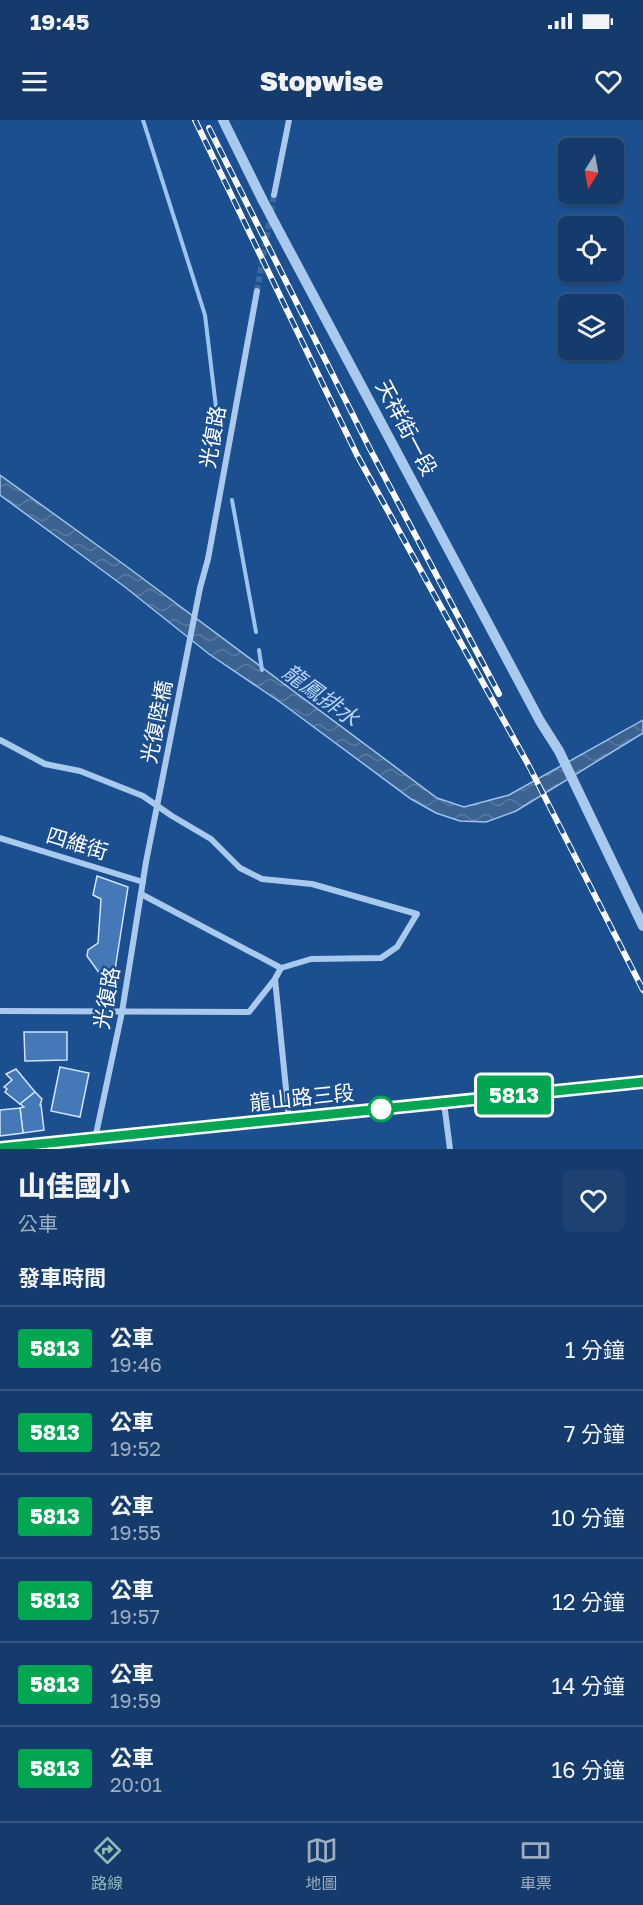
<!DOCTYPE html>
<html lang="zh-TW">
<meta charset="utf-8">
<style>
body{margin:0;font-family:"Golos Text","Noto Sans TC",sans-serif;background:#1d4271;color:#f1f3f6;height:100vh;display:flex;flex-direction:column;font-size:22px;white-space:nowrap}
*{box-sizing:border-box;margin:0}
p{font-size:20px;color:#9dadc1}
.icon{flex:none;width:33px;height:33px;fill:none;stroke:currentColor;stroke-width:2;stroke-linecap:round;stroke-linejoin:round}
.map{position:relative;height:1029px;overflow:hidden}
.side{display:flex;flex-direction:column;background:#143b6b;flex:1}
.side>*{flex:none}
.badge{padding:0 12px;border-radius:4px;font-size:21px;line-height:39px}
.needle{width:39px;rotate:191deg}
.buttons{position:absolute;left:558px;top:18px;display:grid;gap:12px}
.buttons a{display:grid;place-items:center;width:66px;height:66px;border-radius:9px;background:#143b6b;box-shadow:0 2px 4px #0004,0 0 0 2px #33557e;font-size:30px}
.map>.badge{position:absolute;translate:-50% -50%;box-shadow:0 0 0 3px #fff}
h2{padding:0 18px;font-size:22px;line-height:54px}
.round{display:grid;place-items:center;flex:none;width:63px;height:63px;border-radius:9px;background:#1d4271}
.head{display:flex;align-items:center;justify-content:space-between;height:102px;padding:0 18px}
h1{font-size:28px;font-weight:800;line-height:45px}
ul{padding:0;list-style:none}
li{display:flex;align-items:center;gap:18px;height:84px;padding:0 18px;border-top:2px solid #33557e}
li div{flex:1}
li b{display:block;font-size:22px}
li em{font-style:normal}
li .badge{min-width:66px;font-weight:700;text-align:center}
.status{display:flex;justify-content:space-between;align-items:center;height:42px;padding:0 30px;background:#143b6b;direction:ltr}
.status svg{height:16px;fill:currentColor}
header{display:flex;justify-content:space-between;align-items:center;height:78px;padding:0 18px;background:#143b6b;font-size:27px;font-weight:800}
.menu{display:flex;justify-content:space-around;align-items:center;height:84px;border-top:2px solid #33557e;background:#143b6b;font-size:16px;color:#9dadc1}
.menu a{display:grid;justify-items:center;gap:3px}
.menu .current{color:#8bbbb9}
.map>svg:first-child{display:block}
.water{fill:url(#water-waves);stroke:#9cc4f0;stroke-width:1.5}
.lines{fill:none;stroke-linecap:round;stroke-linejoin:round}
.stream{stroke:#9cc4f0;stroke-width:4}
.building{fill:#4478b7;stroke:#cfe3fa;stroke-width:1.5}
.minor-tunnel{stroke:#3d69a0;stroke-width:6;stroke-dasharray:6 3;stroke-linecap:butt}
.minor{stroke:#a9c9ee;stroke-width:6}
.tertiary{stroke:#a9c9ee;stroke-width:10}
.rail-casing{stroke:#fff;stroke-width:6}
.rail{stroke:#1b4f8f;stroke-width:4;stroke-dasharray:11;stroke-linecap:butt}
.minor-bridge{stroke:#a9c9ee;stroke-width:6}
.tertiary-bridge{stroke:#a9c9ee;stroke-width:10}
.line-casing{stroke:#fff;stroke-width:14}
.line{stroke:#00a651;stroke-width:9}
.stop-dot{fill:#fff;stroke:#00a651;stroke-width:3}
.labels{text-anchor:middle;stroke-width:5;stroke-linejoin:round;paint-order:stroke}
.street-label{font-size:21px;fill:#fff;stroke:#1b4f8f}
.water-label{font-size:22px;font-style:italic;fill:#b5d3f5;stroke:#1b4f8f}
</style>
<div class="status"><b>19:45</b><svg viewBox="0 0 49 12"><path d="M0 12V9h3v3zM5 12V6h3v6zM10 12V3h3v9zM15 12V0h3v12zM26 1h20v11H26zM47 4h2v5h-2z"/></svg></div>
<header><svg class="icon" aria-label="menu" viewBox="0 0 24 24"><path d="M4 6h16M4 12h16M4 18h16"/></svg>Stopwise<svg class="icon" aria-label="heart" viewBox="0 0 24 24"><path d="M12 20l-8-8c-3-5 5-10 8-4 3-6 11-1 8 4z"/></svg></header>
<div class="map">
<svg width="643" height="1029" viewBox="0 0 643 1029">
<defs>
<pattern id="water-waves" width="16" height="10" patternUnits="userSpaceOnUse" patternTransform="scale(1.5)"><rect width="16" height="10" fill="#3c6290"/><path d="M0 5q4-4 8 0t8 0" fill="none" stroke="#597aa1"/></pattern>
</defs>
<rect width="100%" height="100%" fill="#1b4f8f"/>
<polygon class="water" points="0,355 126,446 437,678 464,687 509,675 643,600 643,613 516,691 486,702 460,701 436,693 411,679 280,582 209,534 125,467 0,375"/>
<g class="lines">
<g class="stream">
<polyline points="143,0 205,195 218,304"/>
<polyline points="232,380 256,512"/>
<polyline points="259,530 262,550"/>
</g>
</g>
<g class="building">
<polygon points="97,756 128,767 114,856 105,861 87,836 88,830 98,823 101,779 93,775"/>
<polygon points="24,912 67,912 67,940 25,941"/>
<polygon points="60,947 89,953 80,997 51,991"/>
<polygon points="16,949 35,972 20,984 5,972 7,969 4,967 12,960 6,954"/>
<polygon points="35,972 42,979 40,985 41,985 44,1010 23,1013 20,988 24,987 20,984"/>
<polygon points="20,988 23,1013 0,1016 0,990"/>
</g>
<g class="lines">
<polyline class="minor-tunnel" points="257,171 274,75"/>
<g class="minor">
<polyline points="274,75 289,0"/>
<polyline points="200,468 208,439 257,171"/>
<polyline points="0,620 45,644 80,651 143,676 172,696 211,719 240,748 262,759 312,764 417,794 397,827 381,838 311,839 281,848 275,859 289,999"/>
<polyline points="0,718 143,762"/>
<polyline points="141,774 281,848"/>
<polyline points="0,891 249,892 275,859"/>
<polyline points="444,983 450,1029"/>
<polyline points="95,1019 122,892 146,742"/>
</g>
<g class="tertiary">
<polyline points="223,0 262,79"/>
<polyline points="281,115 540,601 559,631 643,806"/>
<polyline points="0,1028 643,962"/>
</g>
<defs>
<g id="rail">
<polyline points="195,0 357,335 529,646 643,870"/>
<polyline points="209,8 370,329 499,574"/>
</g>
</defs>
<use href="#rail" class="rail-casing"/>
<use href="#rail" class="rail"/>
<polyline class="minor-bridge" points="146,742 200,468"/>
<polyline class="tertiary-bridge" points="262,79 281,115"/>
</g>
<g class="lines">
<defs>
<polyline id="line" points="0,1028 643,962"/>
</defs>
<use href="#line" class="line-casing"/>
<use href="#line" class="line"/>
</g>
<circle class="stop-dot" cx="381" cy="989" r="12"/>
<g class="labels">
<g class="street-label">
<text transform="translate(406 308) rotate(62)" y="7">天祥街一段</text>
<text transform="translate(213 317) rotate(-80)" y="7">光復路</text>
<text transform="translate(157 602) rotate(-79)" y="7">光復陸橋</text>
<text transform="translate(77 724) rotate(17)" y="7">四維街</text>
<text transform="translate(107 878) rotate(-80)" y="7">光復路</text>
<text transform="translate(302 978) rotate(-6)" y="7">龍山路三段</text>
</g>
<g class="water-label">
<text transform="translate(321 575) rotate(36)" y="8">龍鳳排水</text>
</g>
</g>
</svg>
<div class="buttons">
<a><svg class="needle" viewBox="-14 -14 28 28"><path d="M0-13l5 13h-10z" fill="#e53935"/><path d="M0 13l5-13h-10z" fill="#9dadc1"/></svg></a>
<a><svg class="icon" aria-label="locate" viewBox="0 0 24 24"><circle cx="12" cy="12" r="6"/><path d="M12 2v4M12 18v4M2 12h4M18 12h4"/></svg></a>
<a><svg class="icon" aria-label="layers" viewBox="0 0 24 24"><path d="M12 4l9 5-9 5-9-5zM3 14l9 5 9-5"/></svg></a>
</div>
<b class="badge" style="left:514px;top:975px;background:#00a651;color:#fff">5813</b>
</div>
<section class="side">
<div class="head"><div><h1>山佳國小</h1><p>公車</p></div><a class="round"><svg class="icon" aria-label="heart" viewBox="0 0 24 24"><path d="M12 20l-8-8c-3-5 5-10 8-4 3-6 11-1 8 4z"/></svg></a></div>
<h2>發車時間</h2>
<ul>
<li><span class="badge" style="background:#00a651;color:#fff">5813</span><div><b>公車</b><p>19:46</p></div><em>1 分鐘</em></li>
<li><span class="badge" style="background:#00a651;color:#fff">5813</span><div><b>公車</b><p>19:52</p></div><em>7 分鐘</em></li>
<li><span class="badge" style="background:#00a651;color:#fff">5813</span><div><b>公車</b><p>19:55</p></div><em>10 分鐘</em></li>
<li><span class="badge" style="background:#00a651;color:#fff">5813</span><div><b>公車</b><p>19:57</p></div><em>12 分鐘</em></li>
<li><span class="badge" style="background:#00a651;color:#fff">5813</span><div><b>公車</b><p>19:59</p></div><em>14 分鐘</em></li>
<li><span class="badge" style="background:#00a651;color:#fff">5813</span><div><b>公車</b><p>20:01</p></div><em>16 分鐘</em></li>
</ul>
</section>
<nav class="menu">
<a class="current"><svg class="icon" aria-label="directions" viewBox="0 0 24 24"><path d="M12 3l9 9-9 9-9-9zM9 14v-3h6M13 9l2 2-2 2"/></svg>路線</a>
<a><svg class="icon" aria-label="map" viewBox="0 0 24 24"><path d="M3 6l6-2 6 2 6-2v14l-6 2-6-2-6 2zM9 4v14M15 6v14"/></svg>地圖</a>
<a><svg class="icon" aria-label="tickets" viewBox="0 0 24 24"><path d="M3 7h18v10H3zM15 7v10"/></svg>車票</a>
</nav>
